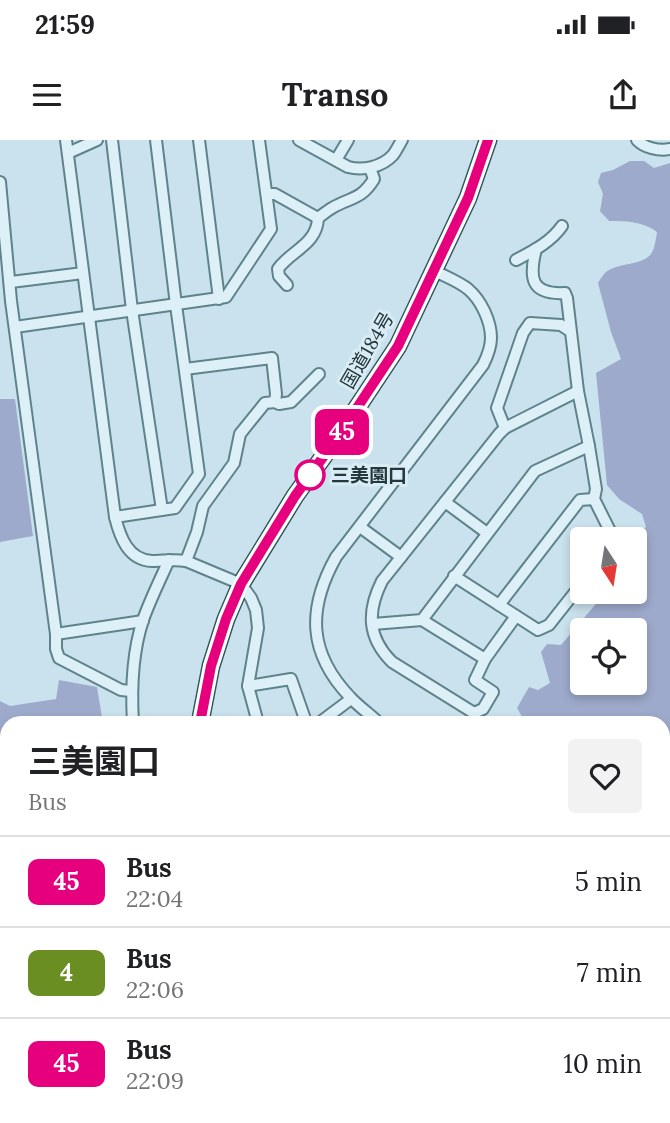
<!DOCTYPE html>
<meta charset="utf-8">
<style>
body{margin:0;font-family:Lora,"Noto Sans JP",serif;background:#f2f2f2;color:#202124;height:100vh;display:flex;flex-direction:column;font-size:26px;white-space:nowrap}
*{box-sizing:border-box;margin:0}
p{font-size:23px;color:#757577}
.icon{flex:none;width:38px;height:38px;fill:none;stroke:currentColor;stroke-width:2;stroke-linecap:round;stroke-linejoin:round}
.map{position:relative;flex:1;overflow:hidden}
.drawer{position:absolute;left:0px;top:576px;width:670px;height:408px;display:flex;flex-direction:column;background:#fff;border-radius:21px 21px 0 0;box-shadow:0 4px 10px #0003}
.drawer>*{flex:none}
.badge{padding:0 14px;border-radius:10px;font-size:24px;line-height:46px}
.needle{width:46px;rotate:168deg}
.tools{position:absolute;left:570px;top:387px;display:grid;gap:14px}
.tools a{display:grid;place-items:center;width:77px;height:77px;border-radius:7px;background:#fff;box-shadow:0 4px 10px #0003;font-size:35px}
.map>.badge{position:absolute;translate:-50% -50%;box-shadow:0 0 0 4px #fff}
.round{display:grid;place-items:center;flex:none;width:74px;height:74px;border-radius:7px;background:#f2f2f2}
.head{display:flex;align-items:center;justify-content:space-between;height:119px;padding:0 28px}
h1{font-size:33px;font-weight:700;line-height:52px}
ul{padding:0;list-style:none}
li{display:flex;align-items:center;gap:21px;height:91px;padding:0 28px;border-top:2px solid #e0e0e0}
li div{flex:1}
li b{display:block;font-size:26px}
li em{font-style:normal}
li .badge{min-width:77px;font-weight:700;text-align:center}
.status{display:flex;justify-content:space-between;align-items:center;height:49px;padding:0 35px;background:#fff;direction:ltr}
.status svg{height:19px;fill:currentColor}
header{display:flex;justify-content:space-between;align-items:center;height:91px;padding:0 28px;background:#fff;font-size:32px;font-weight:700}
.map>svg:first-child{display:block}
.green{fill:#9eaacc;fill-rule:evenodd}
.cemetery{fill:#9ca6c1}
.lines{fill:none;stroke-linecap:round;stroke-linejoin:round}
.minor-casing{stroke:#5f838a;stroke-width:14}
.major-casing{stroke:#325558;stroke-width:18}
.highway-casing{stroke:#325558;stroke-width:19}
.minor{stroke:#ddf0f8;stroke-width:10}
.major{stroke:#a4d8ee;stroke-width:14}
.highway{stroke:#60c3d7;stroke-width:16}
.line-casing{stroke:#fff;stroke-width:16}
.line{stroke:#e6007e;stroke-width:10}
.stop-dot{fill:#fff;stroke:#e6007e;stroke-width:3.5}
.labels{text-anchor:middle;stroke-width:6;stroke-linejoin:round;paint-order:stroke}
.street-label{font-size:19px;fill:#22383b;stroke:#d9ecf5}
.stop-label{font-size:19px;font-weight:bold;fill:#22383b;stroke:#d9ecf5;text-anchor:start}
</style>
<div class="status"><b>21:59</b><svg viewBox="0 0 49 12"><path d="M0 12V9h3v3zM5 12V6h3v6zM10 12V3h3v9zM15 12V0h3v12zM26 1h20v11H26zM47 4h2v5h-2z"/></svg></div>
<header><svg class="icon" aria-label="menu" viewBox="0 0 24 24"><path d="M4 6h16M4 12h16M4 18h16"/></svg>Transo<svg class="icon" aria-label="share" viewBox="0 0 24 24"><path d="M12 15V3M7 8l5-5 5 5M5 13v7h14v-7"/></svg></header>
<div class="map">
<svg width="670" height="983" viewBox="0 0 670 983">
<rect width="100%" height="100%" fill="#cae2ed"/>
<g class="green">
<path d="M630,21H644L654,28L670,23V830L663,831V583H523L524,580L517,568L529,547L538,550L550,543L541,512L547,504L561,505L606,452H635V399H630L646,387L642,374L619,359L607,345L596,233L621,219L611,192L598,143C600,140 602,136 605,133C617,122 642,126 651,114C655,108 656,98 657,92C642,81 626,81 609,81L600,71L603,54L598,42L601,33L613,30ZM583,490H635V542H583Z"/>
<polygon points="0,259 15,259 33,396 0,402"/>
<polygon points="59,540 97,547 103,583 7,583 7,598 0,602 0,561 10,566 56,559"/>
<polygon points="0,903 7,913 7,949 0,948"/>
<polygon points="0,955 7,962 7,976 20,977 24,983 9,983 0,977"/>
</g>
<g class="cemetery">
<polygon points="0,645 7,652 7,767 0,769"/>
<polygon points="7,780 7,827 0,832 0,781"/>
</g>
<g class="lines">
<defs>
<g id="minor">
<path d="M66,0L115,377C120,397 128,420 152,421C163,421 174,419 186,421L241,444L251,458L256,470L258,488L248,546L258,583"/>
<polyline points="112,0 132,170 162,370"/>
<polyline points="199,0 219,159"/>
<path d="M299,0L348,27C363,31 382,27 393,15C396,11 399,5 402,0"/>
<path d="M637,0C644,8 659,11 670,9"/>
<polyline points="68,13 97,0"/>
<polyline points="336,20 348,0"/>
<polyline points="0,42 11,161 56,494 56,509 59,518 121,550 131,551"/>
<path d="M267,54H275L318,78C322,75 327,71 332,68C351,57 361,60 374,39L370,28"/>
<path d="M536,109C529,137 530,155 565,153L567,158L578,251L589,306L596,349L594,359L611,393L610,399"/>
<path d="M516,120C533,111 551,102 562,86"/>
<polyline points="11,142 83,133"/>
<path d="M287,145L279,136L278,129C290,111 317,105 318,78"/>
<polyline points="15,187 226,157 271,89 259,0"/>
<polyline points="185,229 272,218 276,254 275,262 265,263 240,294 234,323 203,366 197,392 186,421"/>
<polyline points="275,262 279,264 291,262 319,234"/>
<polyline points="505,288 497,268 523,193 530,183 561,185 570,191"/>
<polyline points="445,362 487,393"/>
<polyline points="115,377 175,368 199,334 176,165 156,0"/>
<polyline points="360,387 401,417"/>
<polyline points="454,436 538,490 549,485 583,442"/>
<polyline points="499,465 580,360 594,359"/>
<path d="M516,476L485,519L475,540L493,552L483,569L474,573L392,522C367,497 367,471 382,441L499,294L505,288L578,251"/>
<polyline points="422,480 485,519"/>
<polyline points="373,484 422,480 535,331 589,306"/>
<polyline points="56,494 143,481"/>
<polyline points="248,546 291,539 306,582 307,583"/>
<path d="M133,583C131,549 132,513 143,480C150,460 160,440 169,420"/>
<polyline points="319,583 351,559"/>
<path d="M379,583C370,574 359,567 350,557C308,513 307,469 336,417L483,225C487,217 491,208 491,198C491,181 481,160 468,149C458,141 444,136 433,130"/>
<polyline points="0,776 7,775"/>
<polyline points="663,890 670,893"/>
<polyline points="7,897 7,899"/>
<polyline points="92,976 98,983"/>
<polyline points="292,976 295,983"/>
<polyline points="508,976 511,983"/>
<polyline points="154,983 164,976"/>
<polyline points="547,983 554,976"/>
<polyline points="663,983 670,975"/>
</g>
<polyline id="major" points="210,983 213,976"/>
<g id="highway">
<polyline points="200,583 211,526 226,479 241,444 295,356 339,295 398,206 468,58 488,0"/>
<polyline points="353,976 357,983"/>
</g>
</defs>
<use href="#minor" class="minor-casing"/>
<use href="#major" class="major-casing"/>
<use href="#highway" class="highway-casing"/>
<use href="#minor" class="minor"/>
<use href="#major" class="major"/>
<use href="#highway" class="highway"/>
</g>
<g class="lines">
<defs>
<polyline id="line" points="200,583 211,526 226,479 241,444 295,356 339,295 398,206 468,58 488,0"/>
</defs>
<use href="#line" class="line-casing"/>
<use href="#line" class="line"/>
</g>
<circle class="stop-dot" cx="310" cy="335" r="14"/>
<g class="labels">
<g class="street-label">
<text transform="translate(367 210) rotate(-60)" y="7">国道184号</text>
</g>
<g class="stop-label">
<text x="331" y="342">三美園口</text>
</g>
</g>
</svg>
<div class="tools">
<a><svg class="needle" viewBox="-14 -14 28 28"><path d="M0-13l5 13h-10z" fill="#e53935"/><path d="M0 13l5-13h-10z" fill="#757577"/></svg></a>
<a><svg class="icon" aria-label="locate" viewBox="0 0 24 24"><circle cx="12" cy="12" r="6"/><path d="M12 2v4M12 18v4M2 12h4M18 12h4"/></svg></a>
</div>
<b class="badge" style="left:342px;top:292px;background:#e6007e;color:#fff">45</b>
<section class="drawer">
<div class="head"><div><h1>三美園口</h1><p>Bus</p></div><a class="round"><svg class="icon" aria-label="heart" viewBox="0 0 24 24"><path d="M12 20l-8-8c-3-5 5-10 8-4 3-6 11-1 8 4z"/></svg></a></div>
<ul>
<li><span class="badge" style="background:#e6007e;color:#fff">45</span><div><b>Bus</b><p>22:04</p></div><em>5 min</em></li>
<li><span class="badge" style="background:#6b8e23;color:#fff">4</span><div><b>Bus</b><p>22:06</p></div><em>7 min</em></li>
<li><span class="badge" style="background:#e6007e;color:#fff">45</span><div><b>Bus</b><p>22:09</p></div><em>10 min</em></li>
</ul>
</section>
</div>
